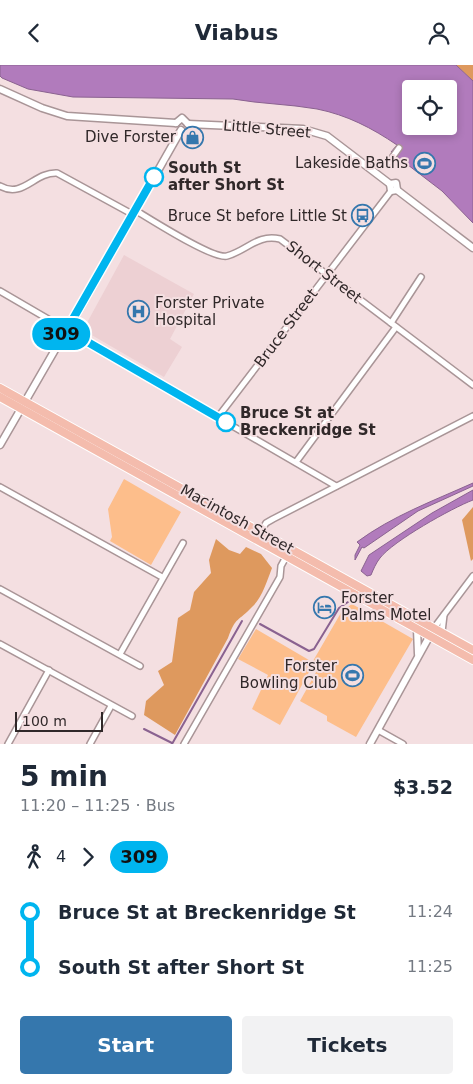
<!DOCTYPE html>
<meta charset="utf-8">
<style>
body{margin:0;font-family:"DejaVu Sans",sans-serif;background:#f2f2f3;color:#1f2937;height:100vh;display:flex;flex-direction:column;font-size:19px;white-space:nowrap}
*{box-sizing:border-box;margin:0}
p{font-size:16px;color:#747a83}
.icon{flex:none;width:28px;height:28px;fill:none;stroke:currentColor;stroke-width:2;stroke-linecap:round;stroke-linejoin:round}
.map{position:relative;height:679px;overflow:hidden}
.drawer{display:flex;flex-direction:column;background:#fff;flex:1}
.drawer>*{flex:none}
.badge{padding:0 10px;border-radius:16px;font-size:18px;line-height:32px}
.tools{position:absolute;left:402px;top:15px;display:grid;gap:10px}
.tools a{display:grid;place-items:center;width:55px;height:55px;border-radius:5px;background:#fff;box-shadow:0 2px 8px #0003;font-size:25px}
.scale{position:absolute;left:15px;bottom:12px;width:88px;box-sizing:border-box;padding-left:5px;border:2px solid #302829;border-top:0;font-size:14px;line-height:18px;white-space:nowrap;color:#302829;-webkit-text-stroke:4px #f4dfe1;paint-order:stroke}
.map>.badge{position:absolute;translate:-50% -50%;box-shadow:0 0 0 2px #fff}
.legs{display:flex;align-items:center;gap:8px;height:55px;padding:0 20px;font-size:16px}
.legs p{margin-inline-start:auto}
.overview{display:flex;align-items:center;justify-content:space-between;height:85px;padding:0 20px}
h1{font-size:28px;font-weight:700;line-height:38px}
.primary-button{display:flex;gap:10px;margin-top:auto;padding:10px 20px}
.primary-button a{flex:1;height:58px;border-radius:5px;background:#3577ad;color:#fff;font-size:20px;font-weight:700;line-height:58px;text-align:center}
.primary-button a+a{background:#f2f2f3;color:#1f2937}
ul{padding:0 20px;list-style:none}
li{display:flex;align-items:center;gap:18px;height:55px;font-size:19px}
li i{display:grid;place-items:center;width:8px;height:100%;margin:0 6px;background:currentColor}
li i::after{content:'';width:12px;height:12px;margin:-6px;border:4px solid;border-radius:50%;background:#fff}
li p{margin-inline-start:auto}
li:first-child i{background:linear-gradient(#0000 50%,currentColor 0)}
li:last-child i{background:linear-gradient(currentColor 50%,#0000 0)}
header{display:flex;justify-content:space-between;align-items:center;height:65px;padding:0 20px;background:#fff;font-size:22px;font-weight:700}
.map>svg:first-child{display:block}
.built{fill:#edd0d3}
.green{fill:#fdbe8b}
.forest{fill:#de995e}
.water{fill:#b17bbc;stroke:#8a6290;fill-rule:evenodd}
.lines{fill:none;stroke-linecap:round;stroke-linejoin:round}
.stream{stroke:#8a6290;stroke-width:2}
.minor-casing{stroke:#a99597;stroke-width:8}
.tertiary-casing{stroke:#a99597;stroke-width:9}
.primary-casing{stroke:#fff;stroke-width:10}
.minor{stroke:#fff;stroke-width:5}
.tertiary{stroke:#fff;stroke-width:6}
.primary{stroke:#f4bcad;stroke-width:8}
.line-1-casing{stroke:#fff;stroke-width:11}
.line-1{stroke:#00b5ef;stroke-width:8}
.stop-1-dot{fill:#fff;stroke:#00b5ef;stroke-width:2.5}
.labels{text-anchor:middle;stroke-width:4;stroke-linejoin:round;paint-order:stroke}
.street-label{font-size:15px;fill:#302829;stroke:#f4dfe1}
.poi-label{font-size:15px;fill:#302829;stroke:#f4dfe1;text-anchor:end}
.stop-label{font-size:15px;font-weight:bold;fill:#302829;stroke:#f4dfe1;text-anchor:start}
</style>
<header><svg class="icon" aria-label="back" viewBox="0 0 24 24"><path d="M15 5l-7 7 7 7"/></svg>Viabus<svg class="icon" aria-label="person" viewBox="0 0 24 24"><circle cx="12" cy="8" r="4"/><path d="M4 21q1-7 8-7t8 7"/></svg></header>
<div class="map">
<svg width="473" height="679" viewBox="0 0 473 679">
<rect width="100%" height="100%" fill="#f4dfe1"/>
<polygon class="built" points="124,190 194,229 170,274 182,282 164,312 83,265"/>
<g class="green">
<polygon points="124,414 181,447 151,500 110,476 112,472 108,444"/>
<polygon points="352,539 413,574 356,672 327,656 327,651 300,636 320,600 313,596 342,546"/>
<polygon points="256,564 314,598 280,660 252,644 268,610 238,594"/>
</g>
<g class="forest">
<polygon points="456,0 473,0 473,16"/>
<polygon points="473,442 473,494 471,496 462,455"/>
<path d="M216,474L229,485L240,489L246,482L261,489L272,503C267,516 262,533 252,542C238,557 236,551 228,573L175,670L144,650L146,636L164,620L158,606L172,597L178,553L190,545L194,527L211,508L209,495Z"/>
</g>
<g class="water">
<path d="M0,0H456L473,16V158L442,126L391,87L397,80C372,63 347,50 317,44C289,39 261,39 233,34L73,32L28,24L2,13L0,11ZM411,24H449V61H411Z"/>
<path d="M473,418V421L418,446L364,483L362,482L355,495V490L360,480L357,477C392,451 433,436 473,418Z"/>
<path d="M473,425V435C452,443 393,476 380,493C376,498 373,505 371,510L367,511L361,506L369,490L432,448Z"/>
</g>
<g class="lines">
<g class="stream">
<polyline points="260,559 309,586 314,584 339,543 348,537"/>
<polyline points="144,664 172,678"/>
<polyline points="172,679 242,556"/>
</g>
<defs>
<g id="minor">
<polyline points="389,97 399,83"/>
<path d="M0,121C23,134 34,107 57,108L132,149"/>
<path d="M135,145C150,154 214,195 227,191C248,185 257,169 280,174L473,320"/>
<polyline points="0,226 60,261"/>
<polyline points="391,258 421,212"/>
<polyline points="72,268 336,421"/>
<polyline points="218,352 391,126"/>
<polyline points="296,397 396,262"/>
<polyline points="0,422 162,512"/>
<polyline points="256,475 266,458 273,454 473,351"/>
<polyline points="0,524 140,601"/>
<polyline points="434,563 473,511"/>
<polyline points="442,567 444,550"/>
<polyline points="0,579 132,651"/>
<polyline points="120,589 183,478"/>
<polyline points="378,665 403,679"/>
<polyline points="8,679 49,605"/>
<polyline points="90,679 111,641"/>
<polyline points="184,679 280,512 281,501 286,492"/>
</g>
<g id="tertiary">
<polyline points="0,24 42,43 67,51 176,58"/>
<polyline points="176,58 182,53 188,59"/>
<polyline points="188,59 303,64 327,71 390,119"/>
<polyline points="390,119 391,126 397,125"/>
<polyline points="390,119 396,118 397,125"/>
<polyline points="397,125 473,183"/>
<polyline points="71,259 181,65"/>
<polyline points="63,271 59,266 60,261 65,258 71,259"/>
<polyline points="63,271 68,271 72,268 71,259"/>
<polyline points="0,380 63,271"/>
<polyline points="417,564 418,589"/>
<polyline points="370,679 434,563"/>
</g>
<g id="primary">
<polyline points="0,323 473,585"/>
<polyline points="0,332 473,595"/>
</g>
</defs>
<use href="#minor" class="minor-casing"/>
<use href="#tertiary" class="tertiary-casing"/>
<use href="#primary" class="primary-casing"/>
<use href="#minor" class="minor"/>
<use href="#tertiary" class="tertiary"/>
<use href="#primary" class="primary"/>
</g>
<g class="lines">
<defs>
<polyline id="line-1" points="154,112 70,259 62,259 59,266 66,272 72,268 226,357"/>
</defs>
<use href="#line-1" class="line-1-casing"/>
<use href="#line-1" class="line-1"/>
</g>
<defs>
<symbol id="shop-ring" viewBox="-11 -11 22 22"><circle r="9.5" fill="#f4dfe1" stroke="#3577ad" stroke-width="1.5"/><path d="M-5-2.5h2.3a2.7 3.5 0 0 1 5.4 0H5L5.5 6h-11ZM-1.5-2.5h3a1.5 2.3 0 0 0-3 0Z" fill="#3577ad"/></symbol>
<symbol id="stadium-ring" viewBox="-11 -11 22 22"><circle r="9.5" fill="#f4dfe1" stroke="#3577ad" stroke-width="1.5"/><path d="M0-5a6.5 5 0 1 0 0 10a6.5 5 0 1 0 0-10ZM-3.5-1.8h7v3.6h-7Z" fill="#3577ad"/></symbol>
<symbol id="bus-ring" viewBox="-11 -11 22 22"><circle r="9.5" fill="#f4dfe1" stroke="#3577ad" stroke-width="1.5"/><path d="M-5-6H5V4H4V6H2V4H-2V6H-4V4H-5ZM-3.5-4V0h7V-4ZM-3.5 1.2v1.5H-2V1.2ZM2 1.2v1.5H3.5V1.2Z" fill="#3577ad"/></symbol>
<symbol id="hospital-ring" viewBox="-11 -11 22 22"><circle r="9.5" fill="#f4dfe1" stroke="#3577ad" stroke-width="1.5"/><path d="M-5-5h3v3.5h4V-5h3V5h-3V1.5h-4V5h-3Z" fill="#3577ad"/></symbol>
<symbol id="hotel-ring" viewBox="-11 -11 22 22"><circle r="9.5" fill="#f4dfe1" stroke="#3577ad" stroke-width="1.5"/><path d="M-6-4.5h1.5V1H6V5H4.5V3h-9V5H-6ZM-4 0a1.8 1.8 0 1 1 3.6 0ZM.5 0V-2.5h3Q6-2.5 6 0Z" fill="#3577ad"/></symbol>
</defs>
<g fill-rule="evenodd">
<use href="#shop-ring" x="180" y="60" width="25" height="25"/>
<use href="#stadium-ring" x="412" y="86" width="25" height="25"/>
<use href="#bus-ring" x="350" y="138" width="25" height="25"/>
<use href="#hospital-ring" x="126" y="234" width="25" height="25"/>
<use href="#hotel-ring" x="312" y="530" width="25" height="25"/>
<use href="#stadium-ring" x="340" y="598" width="25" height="25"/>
</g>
<g class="stop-1-dot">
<circle cx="154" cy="112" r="9"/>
<circle cx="226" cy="357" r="9"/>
</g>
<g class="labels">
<g class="street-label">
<text transform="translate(267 64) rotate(5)" y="5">Little Street</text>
<text transform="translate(324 207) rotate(38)" y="5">Short Street</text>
<text transform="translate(286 263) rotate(-53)" y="5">Bruce Street</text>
<text transform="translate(237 454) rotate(29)" y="5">Macintosh Street</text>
</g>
<g class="poi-label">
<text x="176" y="77">Dive Forster</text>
<text x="408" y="103">Lakeside Baths</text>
<text x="347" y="156">Bruce St before Little St</text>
<text x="155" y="243" text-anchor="start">Forster Private<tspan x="155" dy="17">Hospital</tspan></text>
<text x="341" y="538" text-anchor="start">Forster<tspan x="341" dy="17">Palms Motel</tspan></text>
<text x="337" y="606">Forster<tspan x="337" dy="17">Bowling Club</tspan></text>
</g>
<g class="stop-label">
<text x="168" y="108">South St<tspan x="168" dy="17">after Short St</tspan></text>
<text x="240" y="353">Bruce St at<tspan x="240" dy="17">Breckenridge St</tspan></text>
</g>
</g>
</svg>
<div class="tools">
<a><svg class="icon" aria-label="locate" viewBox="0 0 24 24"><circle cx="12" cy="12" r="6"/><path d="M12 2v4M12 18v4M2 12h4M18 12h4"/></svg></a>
</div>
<div class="scale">100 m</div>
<b class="badge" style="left:61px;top:269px;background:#00b5ef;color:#111">309</b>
</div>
<section class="drawer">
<div class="overview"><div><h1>5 min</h1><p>11:20 – 11:25 · Bus</p></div><b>$3.52</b></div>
<div class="legs"><svg class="icon" aria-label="walk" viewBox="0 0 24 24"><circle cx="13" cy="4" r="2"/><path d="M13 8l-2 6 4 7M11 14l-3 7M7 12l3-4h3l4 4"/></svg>4<svg class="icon" aria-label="forward" viewBox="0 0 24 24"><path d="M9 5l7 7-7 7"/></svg><b class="badge" style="background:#00b5ef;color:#111">309</b></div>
<ul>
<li><i style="color:#00b5ef"></i><b>Bruce St at Breckenridge St</b><p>11:24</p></li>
<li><i style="color:#00b5ef"></i><b>South St after Short St</b><p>11:25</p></li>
</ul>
<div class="primary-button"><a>Start</a><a>Tickets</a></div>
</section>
